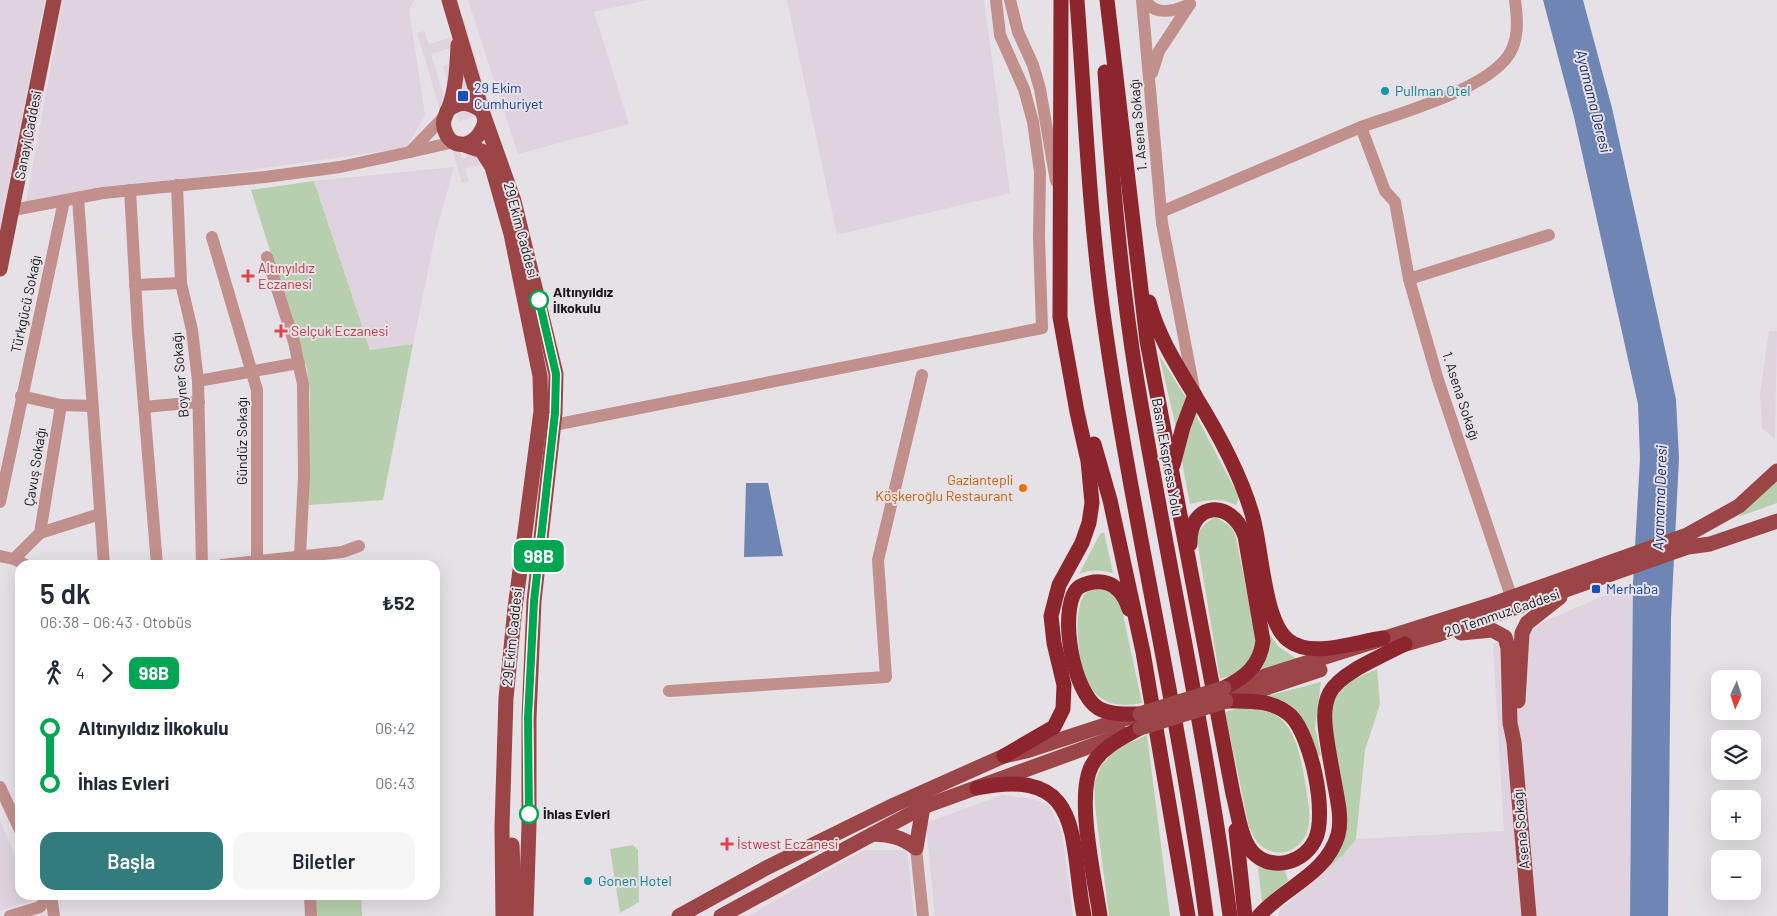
<!DOCTYPE html>
<html lang="tr">
<meta charset="utf-8">
<style>
body{margin:0;font-family:Barlow,sans-serif;background:#f6f6f7;color:#1f2937;height:100vh;display:flex;flex-direction:column;font-size:19px;white-space:nowrap}
*{box-sizing:border-box;margin:0}
p{font-size:16px;color:#747a83}
.icon{flex:none;width:28px;height:28px;fill:none;stroke:currentColor;stroke-width:2;stroke-linecap:round;stroke-linejoin:round}
.map{position:relative;flex:1;overflow:hidden}
.sheet{position:absolute;left:15px;top:560px;width:425px;height:340px;display:flex;flex-direction:column;background:#fff;border-radius:15px;box-shadow:0 5px 20px #0002}
.sheet>*{flex:none}
.badge{padding:0 10px;border-radius:8px;font-size:18px;line-height:32px}
.needle{width:32px;rotate:183deg}
.tools{position:absolute;left:1711px;top:670px;display:grid;gap:10px}
.tools a{display:grid;place-items:center;width:50px;height:50px;border-radius:10px;background:#fff;box-shadow:0 5px 20px #0002;font-size:25px}
.map>.badge{position:absolute;translate:-50% -50%;box-shadow:0 0 0 2px #fff}
.legs{display:flex;align-items:center;gap:8px;height:55px;padding:0 25px;font-size:16px}
.legs p{margin-inline-start:auto}
.head{display:flex;align-items:center;justify-content:space-between;height:85px;padding:0 25px}
h1{font-size:28px;font-weight:600;line-height:38px}
.primary-button{display:flex;gap:10px;margin-top:auto;padding:10px 25px}
.primary-button a{flex:1;height:58px;border-radius:15px;background:#327c7d;color:#fff;font-size:20px;font-weight:600;line-height:58px;text-align:center}
.primary-button a+a{background:#f6f6f7;color:#1f2937}
ul{padding:0 25px;list-style:none}
li{display:flex;align-items:center;gap:18px;height:55px;font-size:19px}
li i{display:grid;place-items:center;width:8px;height:100%;margin:0 6px;background:currentColor}
li i::after{content:'';width:12px;height:12px;margin:-6px;border:4px solid;border-radius:50%;background:#fff}
li p{margin-inline-start:auto}
li:first-child i{background:linear-gradient(#0000 50%,currentColor 0)}
li:last-child i{background:linear-gradient(currentColor 50%,#0000 0)}
.map>svg:first-child{display:block}
.built{fill:#ded3de;fill-rule:evenodd}
.green{fill:#b7cfae}
.water{fill:#6f85b4}
.lines{fill:none;stroke-linecap:round;stroke-linejoin:round}
.minor{stroke:#c18f8c;stroke-width:12}
.major{stroke:#9c4546;stroke-width:15}
.highway{stroke:#8c262c;stroke-width:15}
.major-bridge{stroke:#9c4546;stroke-width:15}
.line-1-casing{stroke:#fff;stroke-width:11}
.line-1{stroke:#00a651;stroke-width:8}
.culture-dot{fill:#0f9aa8;stroke:#e6e1e6;stroke-width:2}
.transit-dot{fill:#1a4fb4;stroke:#e6e1e6;stroke-width:2}
.health-dot{fill:#e0444e;stroke:#e6e1e6;stroke-width:2}
.stop-1-dot{fill:#fff;stroke:#00a651;stroke-width:2.5}
.food-dot{fill:#e8710a;stroke:#e6e1e6;stroke-width:2}
.labels{text-anchor:middle;stroke-width:4;stroke-linejoin:round;paint-order:stroke}
.transit-label{font-size:14px;fill:#164399;stroke:#e6e1e6;text-anchor:start}
.culture-label{font-size:14px;fill:#0d838f;stroke:#e6e1e6;text-anchor:start}
.street-label{font-size:14px;fill:#1a181a;stroke:#e6e1e6}
.health-label{font-size:14px;fill:#be3a42;stroke:#e6e1e6;text-anchor:start}
.stop-label{font-size:14px;font-weight:bold;fill:#1a181a;stroke:#e6e1e6;text-anchor:start}
.food-label{font-size:14px;fill:#c56008;stroke:#e6e1e6;text-anchor:end}
.water-label{font-size:15px;font-style:italic;fill:#132963;stroke:#e6e1e6}
</style>
<div class="map">
<svg width="1777" height="916" viewBox="0 0 1777 916">
<rect width="100%" height="100%" fill="#e6e1e6"/>
<g class="built">
<polygon points="0,0 45,0 0,228"/>
<polygon points="63,0 414,0 409,10 425,115 406,148 26,202"/>
<polygon points="468,0 647,0 594,12 629,124 518,154"/>
<polygon points="787,0 984,0 1010,193 837,235"/>
<path d="M464,19L508,169L497,159L465,169L469,181L462,183L417,33L424,31L429,44L460,35L457,21ZM463,44L468,90L459,61L443,66L451,95L444,97L431,54ZM471,100L494,150L466,152L467,157L462,159L447,107L454,105L459,121L476,116Z"/>
<polygon points="454,167 436,232 413,344 370,350 314,181"/>
<polygon points="1769,331 1777,331 1775,439 1762,428 1760,394"/>
<polygon points="1633,583 1630,916 1279,916 1279,911 1344,854 1356,839 1504,831 1493,644"/>
<polygon points="1002,795 1033,799 1049,805 1062,833 1073,916 935,916 926,823"/>
<polygon points="0,821 20,866 20,895 33,895 35,900 0,911"/>
<polygon points="864,850 907,850 914,916 748,916"/>
</g>
<g class="green">
<polygon points="314,181 370,350 413,344 383,500 309,505 310,394 307,369 251,190"/>
<polygon points="1159,355 1186,398 1176,427"/>
<path d="M1194,412L1239,497L1236,505C1221,497 1206,500 1190,504L1180,452Z"/>
<polygon points="1777,480 1777,503 1738,517"/>
<path d="M1216,517L1230,526L1235,534L1256,636L1255,649L1251,662L1240,673L1220,679L1197,540C1198,528 1206,522 1216,517Z"/>
<path d="M1104,532L1113,573C1101,570 1091,569 1079,574L1100,534Z"/>
<path d="M1095,589C1108,589 1115,595 1121,605L1142,703C1124,707 1105,706 1092,690C1079,676 1071,609 1085,594C1087,591 1092,590 1095,589Z"/>
<polygon points="1268,632 1279,647 1300,661 1259,673 1267,655"/>
<polygon points="1377,669 1380,704 1365,750 1356,839 1344,854 1326,870 1337,853 1330,704 1350,681"/>
<path d="M1321,682L1315,728L1321,755L1316,757C1306,718 1301,710 1263,697Z"/>
<path d="M1243,707C1294,706 1299,748 1306,787C1308,802 1312,817 1307,832C1300,853 1274,860 1258,843C1254,839 1252,832 1249,827L1225,712Z"/>
<polygon points="1147,735 1170,916 1109,916 1095,806 1094,783 1101,766 1116,749"/>
<polygon points="633,845 638,850 639,902 620,913 610,849"/>
<polygon points="1258,867 1285,870 1288,881 1262,902"/>
<polygon points="313,895 361,895 362,916 316,916"/>
</g>
<g class="water">
<polygon points="1543,0 1583,0 1612,108 1676,399 1679,458 1671,618 1668,916 1630,916 1633,583 1640,458 1638,404 1574,117"/>
<polygon points="746,483 768,483 783,556 744,557"/>
</g>
<g class="lines">
<g class="minor">
<polyline points="1010,0 1018,32 1033,65 1040,89 1056,181"/>
<polyline points="1142,0 1162,223 1195,395"/>
<path d="M1145,0C1156,17 1175,11 1190,4"/>
<polyline points="1152,73 1159,51 1190,4"/>
<polyline points="444,117 410,152 454,142"/>
<polyline points="177,185 181,283 192,330 198,381 202,565"/>
<polyline points="130,190 138,332 157,565"/>
<polyline points="78,198 104,565"/>
<polyline points="13,210 103,193 265,177 340,167 410,152"/>
<polyline points="1161,212 1361,127"/>
<polyline points="212,237 257,390 257,561"/>
<polyline points="267,257 294,342 303,384 304,477 300,556"/>
<polyline points="1409,279 1549,235"/>
<polyline points="135,285 181,283"/>
<polyline points="198,381 299,363"/>
<polyline points="21,396 61,405 92,406"/>
<polyline points="144,407 199,402"/>
<polyline points="554,425 1042,328 1039,237 1040,172 1033,122 1024,89 1000,35 996,0"/>
<polyline points="0,502 64,201"/>
<polyline points="40,533 61,405"/>
<polyline points="0,556 14,559 26,565"/>
<polyline points="14,559 40,533 100,514"/>
<polyline points="222,565 342,552 359,546"/>
<path d="M1511,596L1438,380L1409,279L1395,202L1385,191L1361,127C1400,113 1496,87 1512,49C1519,34 1517,16 1515,0"/>
<polyline points="669,691 886,677 878,560 922,375"/>
<polyline points="0,787 20,830"/>
<polyline points="916,848 923,916"/>
<polyline points="51,895 54,916"/>
<polyline points="310,895 311,916"/>
<polyline points="10,916 40,907 49,895"/>
</g>
<g class="major">
<polyline points="449,0 482,111 514,201 556,374 555,413 534,601 529,718 529,825 526,916"/>
<path d="M458,45C457,67 456,90 448,110C445,117 442,121 444,128C451,154 479,147 485,121"/>
<path d="M447,111C459,100 470,102 482,111"/>
<polyline points="461,144 482,151 492,167 511,234 540,376 541,411 515,608 506,698 502,827 503,916"/>
<polyline points="0,269 54,0"/>
<polyline points="1461,633 1492,630 1505,637 1508,648 1510,723 1514,742 1529,916"/>
<polyline points="1392,648 1440,634 1688,547 1710,544 1777,521"/>
<polyline points="1227,688 1490,605 1687,535 1739,506 1777,471"/>
<polyline points="1230,700 1320,670"/>
<polyline points="1518,701 1522,633 1527,623 1560,597"/>
<path d="M873,834C891,835 902,837 916,848L923,807"/>
<polyline points="512,845 515,916"/>
<polyline points="679,916 766,868 894,805 1004,756 1026,751 1136,715"/>
<polyline points="721,916 923,807 1124,734"/>
</g>
<g class="highway">
<path d="M1077,0C1085,107 1089,214 1104,320C1132,520 1180,716 1206,916"/>
<path d="M1107,0L1147,341L1233,794C1237,809 1239,828 1246,842C1260,873 1301,868 1315,840C1328,814 1311,736 1291,716C1273,699 1248,701 1226,701"/>
<path d="M1105,72C1112,174 1120,275 1136,375C1166,556 1206,735 1230,916"/>
<path d="M1149,302C1158,336 1176,364 1194,394C1217,431 1240,472 1252,514C1262,546 1263,620 1288,640C1311,659 1355,642 1383,638"/>
<polyline points="1094,444 1110,500 1143,652 1188,916"/>
<polyline points="1173,465 1183,427 1195,395"/>
<path d="M1190,544C1189,502 1231,498 1245,536L1263,641C1260,666 1245,677 1224,688"/>
<path d="M1129,609C1123,590 1110,578 1089,583C1085,584 1079,586 1076,590C1059,614 1073,692 1098,708C1110,715 1126,714 1140,714"/>
<polyline points="1004,756 1054,727 1063,709 1064,685 1054,643 1051,616 1059,585 1082,543 1089,523 1092,503 1088,461 1077,412 1060,317 1061,0"/>
<path d="M977,788C1086,766 1069,839 1084,916"/>
<polyline points="1236,830 1245,916"/>
<path d="M1100,916C1095,880 1075,796 1092,765C1102,747 1122,738 1140,728"/>
<path d="M1259,916C1284,887 1326,875 1338,835C1342,820 1338,802 1335,786C1317,687 1313,689 1405,644"/>
</g>
<g class="major-bridge">
<polyline points="1140,714 1224,688"/>
<polyline points="1140,728 1226,701"/>
</g>
</g>
<g class="lines">
<defs>
<polyline id="line-1" points="529,814 528,718 534,601 555,413 556,374 539,300"/>
</defs>
<use href="#line-1" class="line-1-casing"/>
<use href="#line-1" class="line-1"/>
</g>
<g class="culture-dot">
<circle cx="1385" cy="91" r="5"/>
<circle cx="588" cy="881" r="5"/>
</g>
<g class="transit-dot">
<rect x="457" y="90" width="12" height="12" rx="2.5"/>
<rect x="1591" y="584" width="10" height="10" rx="2.5"/>
</g>
<g class="health-dot">
<path d="M245.5 268.5h5v5h5v5h-5v5h-5v-5h-5v-5h5z"/>
<path d="M278.5 323.5h5v5h5v5h-5v5h-5v-5h-5v-5h5z"/>
<path d="M724.5 836.5h5v5h5v5h-5v5h-5v-5h-5v-5h5z"/>
</g>
<g class="stop-1-dot">
<circle cx="539" cy="300" r="9"/>
<circle cx="529" cy="814" r="9"/>
</g>
<circle class="food-dot" cx="1023" cy="488" r="5"/>
<g class="labels">
<g class="transit-label">
<text x="474" y="93">29 Ekim<tspan x="474" dy="16">Cumhuriyet</tspan></text>
<text x="1606" y="594">Merhaba</text>
</g>
<g class="culture-label">
<text x="1395" y="96">Pullman Otel</text>
<text x="598" y="886">Gonen Hotel</text>
</g>
<g class="street-label">
<text transform="translate(1138 125) rotate(-95)" y="5">1. Asena Sokağı</text>
<text transform="translate(28 135) rotate(-79)" y="5">Sanayi Caddesi</text>
<text transform="translate(521 230) rotate(75)" y="5">29 Ekim Caddesi</text>
<text transform="translate(26 304) rotate(-78)" y="5">Türkgücü Sokağı</text>
<text transform="translate(180 375) rotate(-95)" y="5">Boyner Sokağı</text>
<text transform="translate(1461 396) rotate(72)" y="5">1. Asena Sokağı</text>
<text transform="translate(242 441) rotate(-90)" y="5">Gündüz Sokağı</text>
<text transform="translate(1167 457) rotate(80)" y="5">Basın Ekspress Yolu</text>
<text transform="translate(35 467) rotate(-81)" y="5">Çavuş Sokağı</text>
<text transform="translate(1502 613) rotate(-19)" y="5">20 Temmuz Caddesi</text>
<text transform="translate(512 637) rotate(-84)" y="5">29 Ekim Caddesi</text>
<text transform="translate(1521 829) rotate(-95)" y="5">Asena Sokağı</text>
</g>
<g class="health-label">
<text x="258" y="273">Altınyıldız<tspan x="258" dy="16">Eczanesi</tspan></text>
<text x="291" y="336">Selçuk Eczanesi</text>
<text x="737" y="849">İstwest Eczanesi</text>
</g>
<g class="stop-label">
<text x="553" y="297">Altınyıldız<tspan x="553" dy="16">İlkokulu</tspan></text>
<text x="543" y="819">İhlas Evleri</text>
</g>
<g class="food-label">
<text x="1013" y="485">Gaziantepli<tspan x="1013" dy="16">Köşkeroğlu Restaurant</tspan></text>
</g>
<g class="water-label">
<text transform="translate(1593 101) rotate(76)" y="5">Ayamama Deresi</text>
<text transform="translate(1660 498) rotate(-88)" y="5">Ayamama Deresi</text>
</g>
</g>
</svg>
<div class="tools">
<a><svg class="needle" viewBox="-14 -14 28 28"><path d="M0-13l5 13h-10z" fill="#e53935"/><path d="M0 13l5-13h-10z" fill="#747a83"/></svg></a>
<a><svg class="icon" aria-label="layers" viewBox="0 0 24 24"><path d="M12 4l9 5-9 5-9-5zM3 14l9 5 9-5"/></svg></a>
<a>+</a>
<a>−</a>
</div>
<b class="badge" style="left:539px;top:556px;background:#00a651;color:#fff">98B</b>
<section class="sheet">
<div class="head"><div><h1>5 dk</h1><p>06:38 – 06:43 · Otobüs</p></div><b>₺52</b></div>
<div class="legs"><svg class="icon" aria-label="walk" viewBox="0 0 24 24"><circle cx="13" cy="4" r="2"/><path d="M13 8l-2 6 4 7M11 14l-3 7M7 12l3-4h3l4 4"/></svg>4<svg class="icon" aria-label="forward" viewBox="0 0 24 24"><path d="M9 5l7 7-7 7"/></svg><b class="badge" style="background:#00a651;color:#fff">98B</b></div>
<ul>
<li><i style="color:#00a651"></i><b>Altınyıldız İlkokulu</b><p>06:42</p></li>
<li><i style="color:#00a651"></i><b>İhlas Evleri</b><p>06:43</p></li>
</ul>
<div class="primary-button"><a>Başla</a><a>Biletler</a></div>
</section>
</div>
